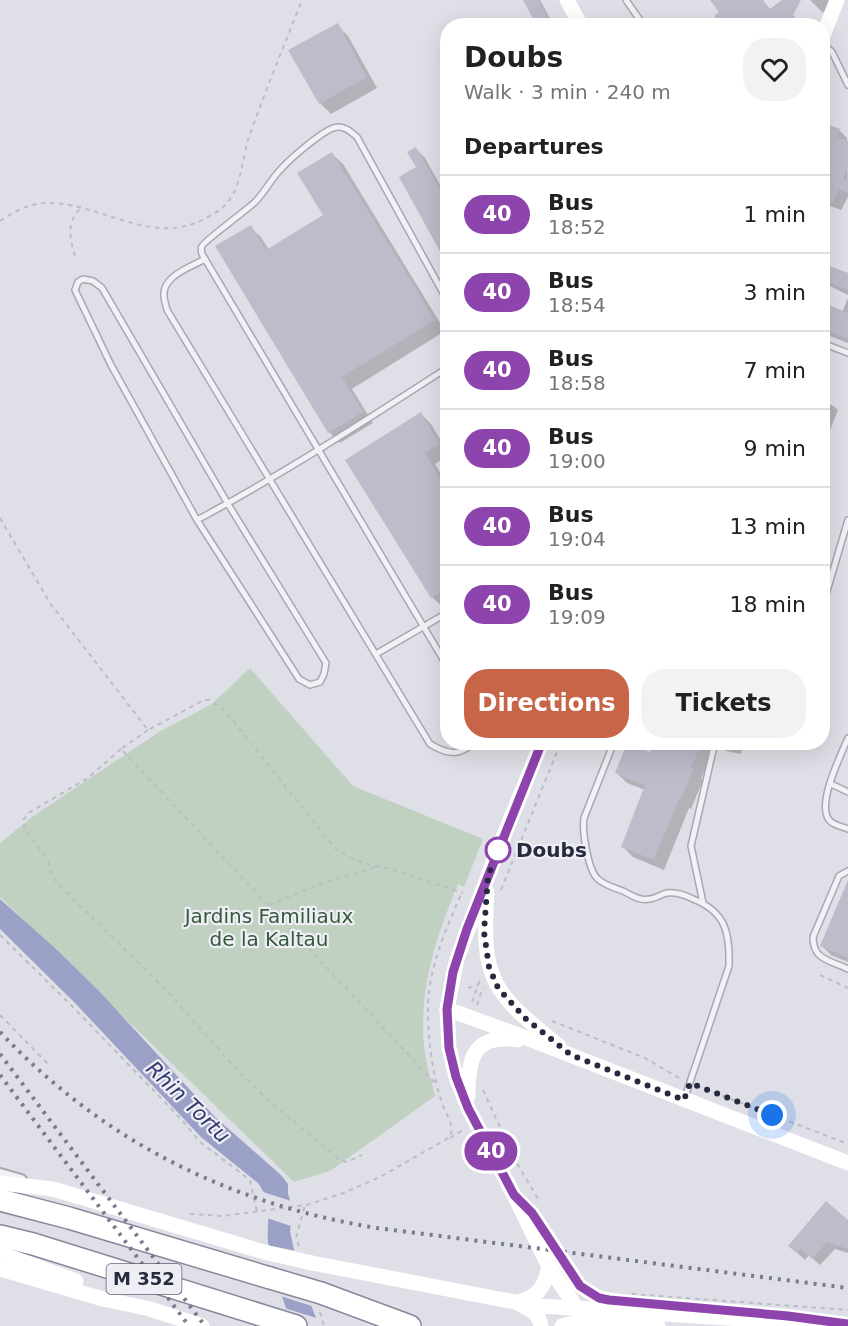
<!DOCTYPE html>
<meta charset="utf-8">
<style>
body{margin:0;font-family:"DejaVu Sans",sans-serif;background:#f2f2f2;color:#202124;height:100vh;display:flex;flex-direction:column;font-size:22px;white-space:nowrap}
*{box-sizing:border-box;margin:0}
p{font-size:20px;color:#757577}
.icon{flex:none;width:33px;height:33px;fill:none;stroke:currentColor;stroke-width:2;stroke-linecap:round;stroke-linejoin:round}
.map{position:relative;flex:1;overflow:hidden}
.details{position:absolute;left:440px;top:18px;width:390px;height:732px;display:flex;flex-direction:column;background:#fff;border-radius:24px;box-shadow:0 6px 24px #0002}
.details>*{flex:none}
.badge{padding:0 12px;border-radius:20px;font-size:21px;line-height:39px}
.you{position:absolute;width:30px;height:30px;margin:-15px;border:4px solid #fff;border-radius:50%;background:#1a73e8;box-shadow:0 0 0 9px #1a73e833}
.map>.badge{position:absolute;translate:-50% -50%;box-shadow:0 0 0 3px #fff}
h2{padding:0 24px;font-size:22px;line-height:54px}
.round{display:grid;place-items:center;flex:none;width:63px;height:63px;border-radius:24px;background:#f2f2f2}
.summary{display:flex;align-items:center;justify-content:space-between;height:102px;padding:0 24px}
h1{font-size:28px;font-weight:700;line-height:45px}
.action{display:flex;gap:12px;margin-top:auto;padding:12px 24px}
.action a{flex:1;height:69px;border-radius:24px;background:#c86448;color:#fff;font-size:24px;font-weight:700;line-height:69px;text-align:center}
.action a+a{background:#f2f2f2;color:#202124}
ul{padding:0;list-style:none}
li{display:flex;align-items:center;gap:18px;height:78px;padding:0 24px;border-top:2px solid #e0e0e0}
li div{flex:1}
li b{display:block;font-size:22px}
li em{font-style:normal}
li .badge{min-width:66px;font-weight:700;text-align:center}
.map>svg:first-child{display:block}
.green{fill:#c0d1c2}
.water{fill:#9ba0c6}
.pier{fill:#dfdfe7}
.shadow{fill:#0003}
.building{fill:#bcbcca}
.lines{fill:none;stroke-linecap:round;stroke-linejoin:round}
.lane-casing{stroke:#a8a8b4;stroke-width:8}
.street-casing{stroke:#a8a8b4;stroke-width:14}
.highway-casing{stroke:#87879d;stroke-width:24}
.path{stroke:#bdbdc6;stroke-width:2;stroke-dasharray:4.5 4.5;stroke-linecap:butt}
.lane{stroke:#f1f1f6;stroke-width:5}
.street{stroke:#f1f1f6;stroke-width:10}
.secondary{stroke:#fff;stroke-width:15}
.highway{stroke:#fff;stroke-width:21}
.rail{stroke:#797990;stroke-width:4;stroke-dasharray:3 6;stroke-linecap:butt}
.highway-bridge-casing{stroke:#87879d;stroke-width:24;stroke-linecap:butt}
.secondary-bridge{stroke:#fff;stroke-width:15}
.highway-bridge{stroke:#fff;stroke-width:21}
.line-casing{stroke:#fff;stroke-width:14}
.line{stroke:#8e44ad;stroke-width:9}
.walk{stroke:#28283e;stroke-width:6;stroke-dasharray:0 10.8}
.stop-dot{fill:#fff;stroke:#8e44ad;stroke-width:3}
.labels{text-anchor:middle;stroke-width:4.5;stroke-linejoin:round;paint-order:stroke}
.shield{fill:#eeeef5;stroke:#636375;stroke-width:1.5}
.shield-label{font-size:18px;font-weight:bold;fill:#28283e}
.stop-label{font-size:20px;font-weight:bold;fill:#28283e;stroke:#eeeef5;text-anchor:start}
.park-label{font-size:20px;fill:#36593c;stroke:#eeeef5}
.water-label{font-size:21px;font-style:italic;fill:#343970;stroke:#eeeef5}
</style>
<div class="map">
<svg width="848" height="1326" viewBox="0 0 848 1326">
<rect width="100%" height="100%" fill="#dfdfe7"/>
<path class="green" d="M250,668L353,786L483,839L464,887L458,884C436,937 419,988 424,1046C426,1063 431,1080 435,1096L330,1171L294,1182L0,897V843L32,817L159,732L212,704Z"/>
<path class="water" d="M0,899L56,949L100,992L215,1117L281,1175L288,1184V1194L293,1209L290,1231L299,1273L319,1326H292C284,1299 270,1270 268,1241C266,1216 275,1207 258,1183L201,1137L75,1003L0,929Z"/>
<g class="pier">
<polygon points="260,1191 294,1202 296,1209 294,1227 267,1218 267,1211"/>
<polygon points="266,1245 297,1251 301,1272 315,1307 280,1296 271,1271"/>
<polygon points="284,1308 320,1319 322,1326 289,1326"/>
</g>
<g class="shadow">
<polygon points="525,0 540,0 554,26 539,26"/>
<polygon points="810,0 836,0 831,12 822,12"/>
<polygon points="337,25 348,36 377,88 331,114 320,103"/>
<polygon points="822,123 839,130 847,138 848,197 841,210 822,203"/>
<polygon points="416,149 425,158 447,197 447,260 418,168"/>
<polygon points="332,154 343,164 445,331 352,389 373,423 340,443 329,432 250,227 261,237 269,250 325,216"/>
<polygon points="822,264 848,275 848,295 830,286 823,304 842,312 848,298 848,343 822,333"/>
<polygon points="822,361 830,368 822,388"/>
<polygon points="822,401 832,405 838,410 822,450"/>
<polygon points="421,414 431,424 447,451 447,456 435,464 447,484 447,605 443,607 432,597"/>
<polygon points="822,450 827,456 822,470"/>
<polygon points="656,742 716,742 701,779 703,780 691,809 689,808 664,870 633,857 623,847 645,790 627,783 617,773 651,754"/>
<polygon points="725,742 741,744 743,746 741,754 726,751 724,749"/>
<polygon points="848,894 848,962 831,955 822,946"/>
<polygon points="848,1222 848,1253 835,1249 820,1265 809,1255 805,1260 790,1246"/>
</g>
<g class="building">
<polygon points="523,0 538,0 552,26 537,26"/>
<polygon points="710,0 763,0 770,9 782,0 801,0 793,15 803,26 722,26 714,16 719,12"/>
<polygon points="338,23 367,77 319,104 288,50"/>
<polygon points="822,122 840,129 837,137 848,141 848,166 843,180 848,182 848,193 839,189 833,203 822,199"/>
<polygon points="416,147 447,201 447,264 399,177 416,167 407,152"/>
<polygon points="332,152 435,320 342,377 363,412 328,433 215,246 251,225 266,250 323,215 297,173"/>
<polygon points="822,263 848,273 848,290 822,280"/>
<polygon points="822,302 848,313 848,339 822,329"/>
<polygon points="421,412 440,444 425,453 447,490 447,588 431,598 345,460"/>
<polygon points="654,742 702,742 691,768 693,769 681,800 679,799 654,860 621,847 645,785 615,773 627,743 650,752"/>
<polygon points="848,880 848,958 820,946"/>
<polygon points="826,1201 848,1220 848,1249 827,1242 812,1259 801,1249 797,1253 788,1246"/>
</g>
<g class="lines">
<defs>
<g id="lane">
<polyline points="626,0 644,26"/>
<polyline points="822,43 832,52 848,85"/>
<path d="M205,259C191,267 162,276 164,296C164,300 166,305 167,310L430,744C445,753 460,758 473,742"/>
<path d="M447,300L357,137C351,132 345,126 337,127C325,128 290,159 281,169C271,179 265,192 255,202C248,209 203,242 202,246C200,251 202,255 205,259L447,666"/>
<polyline points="822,343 848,353"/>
<path d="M197,520L111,365L75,290L78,282L83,279L93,281L102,288L228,504L326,663L324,674L320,682L310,685L299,679L197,520C283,474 365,421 447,368"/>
<polyline points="822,608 848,520"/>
<polyline points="376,654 447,613"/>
<path d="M848,738C841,755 814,808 831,822C835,825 843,827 848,829"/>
<path d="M614,742L584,818C582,831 588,871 598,879C604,885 615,888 623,891C631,895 640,901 649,899C655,899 661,894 667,893C676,892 685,895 693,899C726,912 730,933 729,966L685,1097"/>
<polyline points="831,784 848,792"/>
<path d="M848,871L839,876L813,937C813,960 829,960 848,969"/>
<polyline points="703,903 691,846 715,742"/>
</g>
<polyline id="street" points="0,1174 21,1180"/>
<g id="highway">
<polyline points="0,1200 69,1218 270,1278"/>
<polyline points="0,1236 33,1244 296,1326"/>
<polyline points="321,1293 410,1326"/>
</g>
</defs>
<use href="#lane" class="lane-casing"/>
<use href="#street" class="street-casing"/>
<use href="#highway" class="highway-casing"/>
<g class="path">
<polyline points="822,77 828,63"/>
<path d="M0,221C14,212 29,203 46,203C101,202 152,248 206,218C214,214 222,209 228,202C242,184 242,158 249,137C265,91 284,46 302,0"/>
<path d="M75,256C70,239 66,222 80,209"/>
<path d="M0,518L50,603L148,730L204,700H209L225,711L335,848C350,860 371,866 391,869L463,893"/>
<polyline points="148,730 121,749 436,1084"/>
<polyline points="121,749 88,778 30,812 23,820 25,830 48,860 52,875 57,883 166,990 239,1072 268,1100 340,1160 347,1162 362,1155"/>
<polyline points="501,890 561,742"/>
<polyline points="269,905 323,883 377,867"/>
<polyline points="0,935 71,1005 182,1120 200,1142 250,1180 257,1212"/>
<polyline points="820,975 848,988"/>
<polyline points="468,988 478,985"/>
<polyline points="472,1002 480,980"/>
<polyline points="477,1005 483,987"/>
<polyline points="0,1015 50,1066"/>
<polyline points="552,1021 645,1058 681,1079"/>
<polyline points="697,1086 848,1144"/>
<polyline points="483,1090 515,1160 540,1202"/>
<polyline points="450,1138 463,1130"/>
<path d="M190,1214L223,1216L306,1205L341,1194L382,1176L450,1137C455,1125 446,1115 442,1103C432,1072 428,1040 428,1007C429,966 446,929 462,892"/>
<polyline points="299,1246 296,1238 305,1205"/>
<polyline points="632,1294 848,1310"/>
<polyline points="320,1312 324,1326"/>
</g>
<use href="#lane" class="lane"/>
<use href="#street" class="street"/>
<g class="secondary">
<polyline points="567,0 581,26"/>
<polyline points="822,38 837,0"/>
<polyline points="542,742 497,852 457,959 447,1009 449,1048 456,1077 468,1108 514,1195 549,1267 576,1307 583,1313 600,1322 658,1326"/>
<path d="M487,892C481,981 492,992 559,1046"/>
<polyline points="447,1009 524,1037 848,1163"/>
<path d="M468,1096C468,1059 473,1033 518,1040"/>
<polyline points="0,1183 53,1189 264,1252"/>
<polyline points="532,1213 580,1286 599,1298 621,1302"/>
<polyline points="0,1253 76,1281"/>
<polyline points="312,1263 515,1302 541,1306 848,1326"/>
<polyline points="0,1269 103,1299 150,1309 202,1326"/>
<path d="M518,1302C539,1296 544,1288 549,1267"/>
<path d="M521,1305C531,1310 539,1313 541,1326"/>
<polyline points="562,1326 581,1321 597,1322"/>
</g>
<use href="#highway" class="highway"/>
<g class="rail">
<path d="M0,1032C103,1141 229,1204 377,1228L848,1288"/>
<polyline points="0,1054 205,1326"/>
<polyline points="0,1075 189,1326"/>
</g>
<defs>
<polyline id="highway-bridge" points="270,1278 321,1293"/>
</defs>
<use href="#highway-bridge" class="highway-bridge-casing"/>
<polyline class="secondary-bridge" points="264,1252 312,1263"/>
<use href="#highway-bridge" class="highway-bridge"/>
</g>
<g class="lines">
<defs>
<polyline id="line" points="542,742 467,929 453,972 447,1009 449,1048 456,1077 468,1108 514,1195 532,1213 580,1286 599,1298 609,1300 788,1316 848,1324"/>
</defs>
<use href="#line" class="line-casing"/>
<use href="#line" class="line"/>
<polyline class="walk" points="498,850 488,876 484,932 489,967 498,988 525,1018 571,1055 684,1100 690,1083 772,1115"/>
</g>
<circle class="stop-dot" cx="498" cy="850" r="12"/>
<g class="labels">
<rect class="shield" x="106.5" y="1264" width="75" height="30" rx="4.5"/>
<g class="shield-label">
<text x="144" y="1285">M 352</text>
</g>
<g class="stop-label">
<text x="516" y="857">Doubs</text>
</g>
<g class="park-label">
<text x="269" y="923">Jardins Familiaux<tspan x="269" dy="23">de la Kaltau</tspan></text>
</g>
<g class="water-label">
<text transform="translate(188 1102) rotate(44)" y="7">Rhin Tortu</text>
</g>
</g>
</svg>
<div class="you" style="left:772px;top:1115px"></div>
<b class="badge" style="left:491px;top:1151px;background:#8e44ad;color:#fff">40</b>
<section class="details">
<div class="summary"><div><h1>Doubs</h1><p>Walk · 3 min · 240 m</p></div><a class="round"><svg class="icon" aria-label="heart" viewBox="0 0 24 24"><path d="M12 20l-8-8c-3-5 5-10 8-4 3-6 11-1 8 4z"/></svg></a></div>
<h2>Departures</h2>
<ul>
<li><span class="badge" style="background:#8e44ad;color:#fff">40</span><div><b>Bus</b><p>18:52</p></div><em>1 min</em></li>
<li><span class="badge" style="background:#8e44ad;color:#fff">40</span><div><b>Bus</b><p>18:54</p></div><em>3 min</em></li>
<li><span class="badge" style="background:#8e44ad;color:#fff">40</span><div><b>Bus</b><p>18:58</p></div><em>7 min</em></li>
<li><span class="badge" style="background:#8e44ad;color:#fff">40</span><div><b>Bus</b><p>19:00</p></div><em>9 min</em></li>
<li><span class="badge" style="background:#8e44ad;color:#fff">40</span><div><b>Bus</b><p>19:04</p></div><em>13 min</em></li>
<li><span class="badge" style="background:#8e44ad;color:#fff">40</span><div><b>Bus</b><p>19:09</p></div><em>18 min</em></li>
</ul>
<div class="action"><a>Directions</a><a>Tickets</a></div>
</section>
</div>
